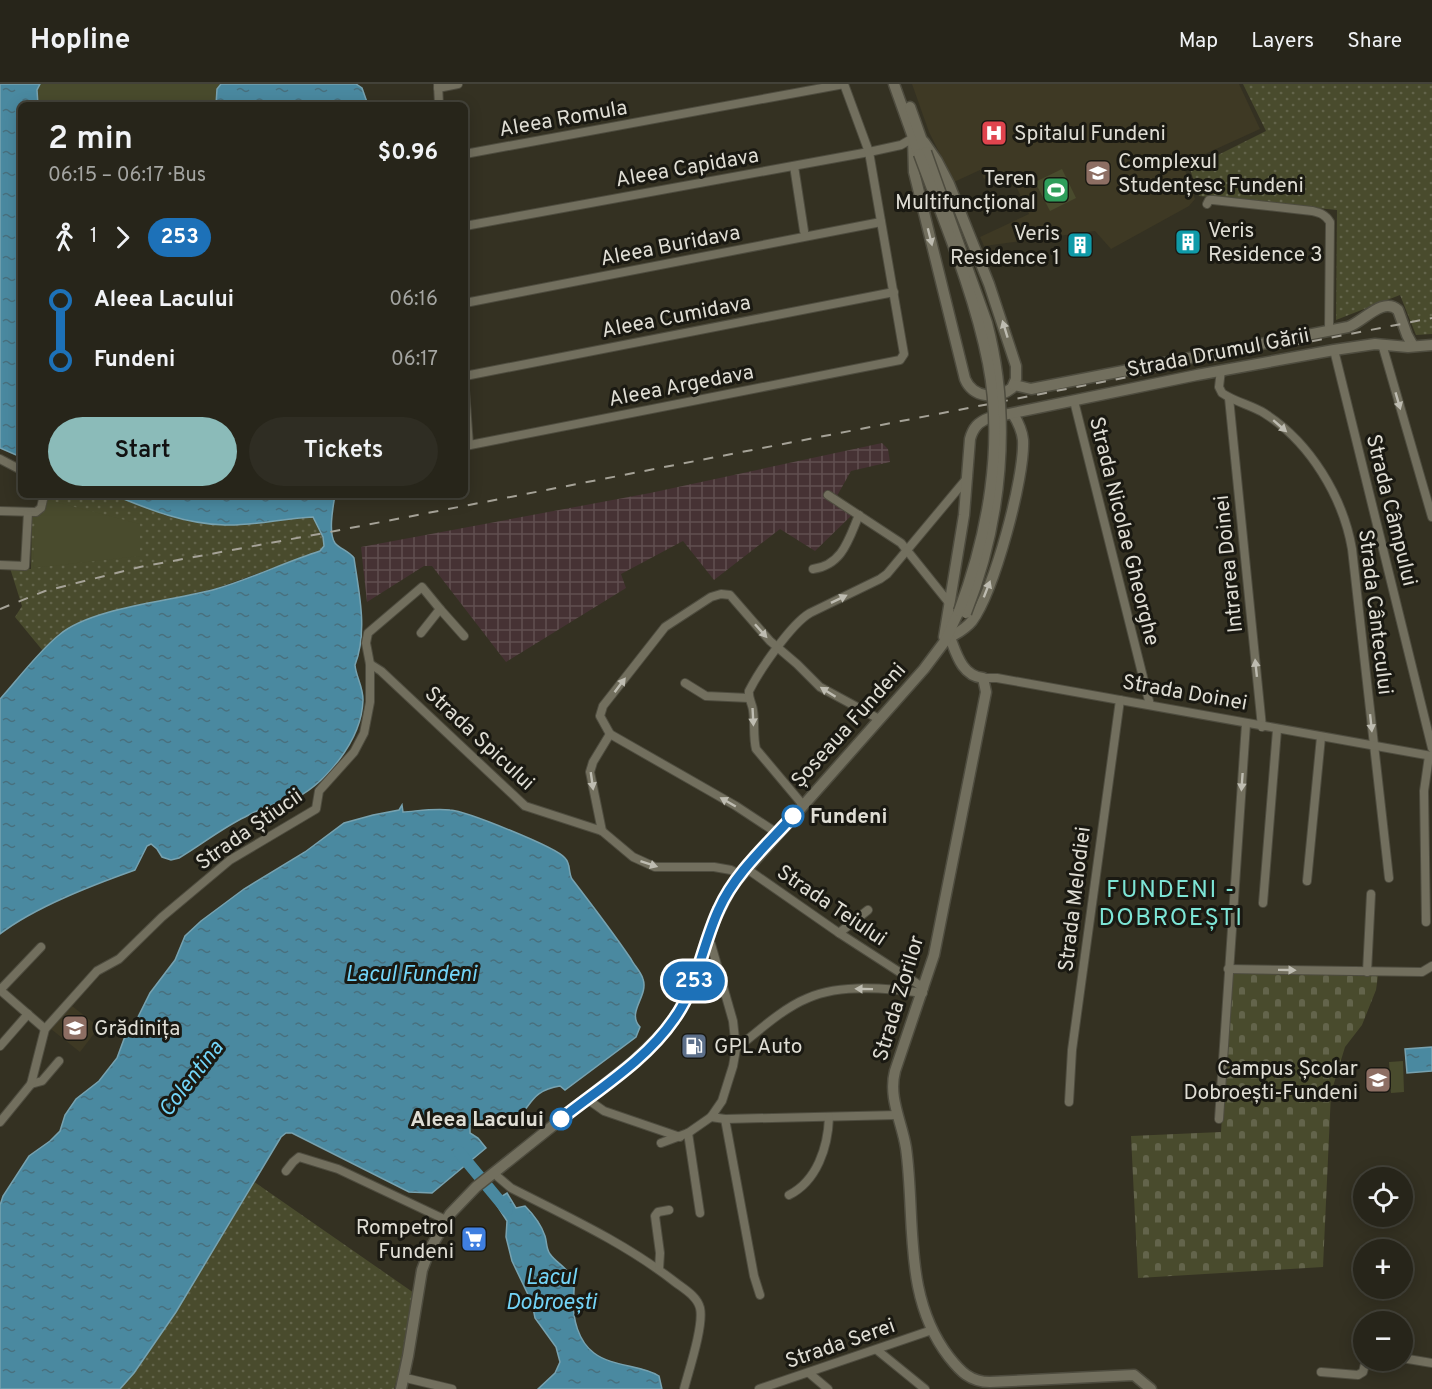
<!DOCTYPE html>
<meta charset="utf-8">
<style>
body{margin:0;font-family:Overpass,sans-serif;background:#2f2d23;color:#f1f3f6;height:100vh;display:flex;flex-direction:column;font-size:22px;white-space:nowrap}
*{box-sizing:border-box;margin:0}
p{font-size:20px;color:#a4a5a2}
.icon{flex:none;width:33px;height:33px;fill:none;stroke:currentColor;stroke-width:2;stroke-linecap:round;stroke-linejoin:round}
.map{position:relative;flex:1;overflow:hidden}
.drawer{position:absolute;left:18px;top:18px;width:450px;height:396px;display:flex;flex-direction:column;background:#27251a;border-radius:9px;box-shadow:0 3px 15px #0003,0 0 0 2px #434239}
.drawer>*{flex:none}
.badge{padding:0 12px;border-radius:20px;font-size:21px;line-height:39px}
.buttons{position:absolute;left:1353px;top:1083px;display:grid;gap:12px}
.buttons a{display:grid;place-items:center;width:60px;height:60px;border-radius:50%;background:#27251a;box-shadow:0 3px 15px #0003,0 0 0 2px #434239;font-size:30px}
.map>.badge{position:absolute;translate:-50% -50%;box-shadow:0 0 0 3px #fff}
.legs{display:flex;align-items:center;gap:9px;height:66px;padding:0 30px;font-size:20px}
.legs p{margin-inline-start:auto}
.overview{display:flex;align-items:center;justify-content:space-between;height:102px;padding:0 30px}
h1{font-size:33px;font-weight:600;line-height:45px}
.action{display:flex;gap:12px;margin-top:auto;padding:12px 30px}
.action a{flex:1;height:69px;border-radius:36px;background:#8bbbb9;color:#111;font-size:24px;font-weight:600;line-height:69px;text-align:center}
.action a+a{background:#2f2d23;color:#f1f3f6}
ul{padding:0 30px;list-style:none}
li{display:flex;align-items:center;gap:21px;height:60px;font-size:22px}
li i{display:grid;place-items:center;width:9px;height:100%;margin:0 8px;background:currentColor}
li i::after{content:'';width:15px;height:15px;margin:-8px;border:4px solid;border-radius:50%;background:#27251a}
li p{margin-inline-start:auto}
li:first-child i{background:linear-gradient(#0000 50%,currentColor 0)}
li:last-child i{background:linear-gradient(currentColor 50%,#0000 0)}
header{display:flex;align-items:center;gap:36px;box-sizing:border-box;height:84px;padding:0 30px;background:#27251a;border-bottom:2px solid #434239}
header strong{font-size:28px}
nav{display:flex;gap:33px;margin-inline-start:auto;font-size:21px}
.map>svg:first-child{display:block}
.industrial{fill:url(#industrial-grid)}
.built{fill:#3e3924}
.grass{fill:url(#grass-dots)}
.cemetery{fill:url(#cemetery-stones)}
.park{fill:#494b2d}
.water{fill:url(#water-ripples);stroke:#77a2b0;stroke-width:1.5}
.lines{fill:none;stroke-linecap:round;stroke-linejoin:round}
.river{stroke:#4a89a0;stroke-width:12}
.minor-casing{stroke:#4e4c3f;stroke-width:10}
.tertiary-casing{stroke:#4e4c3f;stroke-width:13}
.secondary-casing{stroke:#4e4c3f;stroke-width:13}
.minor{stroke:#726f5e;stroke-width:8}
.tertiary{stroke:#726f5e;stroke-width:10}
.secondary{stroke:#726f5e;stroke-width:10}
.rail{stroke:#a5a297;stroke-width:2;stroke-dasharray:10 10;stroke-linecap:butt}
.secondary-bridge-casing{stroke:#4e4c3f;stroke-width:13;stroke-linecap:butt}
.secondary-bridge{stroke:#726f5e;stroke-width:10}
.oneway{fill:#bebcb1}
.line-1-casing{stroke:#fff;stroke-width:14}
.line-1{stroke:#1d71b8;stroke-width:9}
.stop-1-dot{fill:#fff;stroke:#1d71b8;stroke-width:3}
.labels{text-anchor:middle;stroke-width:6;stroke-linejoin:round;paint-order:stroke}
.street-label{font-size:21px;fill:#dfddd4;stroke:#1a1912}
.poi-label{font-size:21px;fill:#dfddd4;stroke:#1a1912;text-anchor:start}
.stop-label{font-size:21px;font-weight:bold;fill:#dfddd4;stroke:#1a1912;text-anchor:start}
.water-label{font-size:22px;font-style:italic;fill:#73d4f7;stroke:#1a1912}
.quarter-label{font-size:24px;letter-spacing:1.5px;fill:#7de5d6;stroke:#1a1912}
</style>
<header>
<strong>Hopline</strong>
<nav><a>Map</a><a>Layers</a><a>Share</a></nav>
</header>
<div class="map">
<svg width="1432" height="1305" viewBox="0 0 1432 1305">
<defs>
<pattern id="industrial-grid" width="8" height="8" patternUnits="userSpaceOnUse" patternTransform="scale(1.5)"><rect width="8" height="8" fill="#463234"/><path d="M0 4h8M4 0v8" fill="none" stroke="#604f50"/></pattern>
<pattern id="grass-dots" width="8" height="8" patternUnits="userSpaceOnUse" patternTransform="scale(1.5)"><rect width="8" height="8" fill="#494b2d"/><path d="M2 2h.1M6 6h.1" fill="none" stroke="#63644b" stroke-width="1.8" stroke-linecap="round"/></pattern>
<pattern id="cemetery-stones" width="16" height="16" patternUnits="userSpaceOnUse" patternTransform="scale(1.5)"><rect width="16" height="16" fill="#494b2d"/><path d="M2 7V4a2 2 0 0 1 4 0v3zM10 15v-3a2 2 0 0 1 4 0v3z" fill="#63644b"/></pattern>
<pattern id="water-ripples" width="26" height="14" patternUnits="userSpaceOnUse" patternTransform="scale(1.5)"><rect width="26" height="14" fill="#4a89a0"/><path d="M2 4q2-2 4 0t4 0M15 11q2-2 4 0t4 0" fill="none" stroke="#48707e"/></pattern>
</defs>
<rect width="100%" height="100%" fill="#343122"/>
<polygon class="industrial" points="882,359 888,365 890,378 851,387 833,419 852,431 815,467 780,445 714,496 683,457 621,490 626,504 506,578 432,482 424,482 367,518 361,463 650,409"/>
<g class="built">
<polygon points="912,0 1239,0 1260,45 1183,80 1195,115 1189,122 1111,165 1095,147 984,162 980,153 1029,130 1014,98 1008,100 1004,92 997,94 995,91 984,95 980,86 954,98 929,48"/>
<polygon points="72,922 99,943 80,968 51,945"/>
</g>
<g class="grass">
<polygon points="1243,0 1432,0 1432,250 1416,251 1400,211 1336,236 1337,126 1199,112 1190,85 1266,47"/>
<polygon points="39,411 114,411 167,432 213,440 228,441 313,433 325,459 320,467 217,504 90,534 59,550 43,567 15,533 22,522 10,484 31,485 32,434 40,418"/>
<path d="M253,1097L414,1209L405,1268L394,1305H120C173,1242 210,1167 253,1097Z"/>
</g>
<polygon class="cemetery" points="1231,889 1378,892 1376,906 1362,941 1345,963 1331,1009 1323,1183 1138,1194 1131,1052 1221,1048"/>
<g class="park">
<polygon points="40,0 221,0 217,5 216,21 38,21 37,6"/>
<polygon points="1062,85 1076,114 1050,127 1035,98"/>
<polygon points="48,416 140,440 140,472 33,484 35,435 45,427"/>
<polygon points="1403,977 1404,1008 1391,1009 1389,978"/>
</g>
<g class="water">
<polygon points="0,0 40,0 37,6 38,21 21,21 21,373 0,364"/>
<polygon points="221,0 356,0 362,4 368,21 216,21 217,5"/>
<path d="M114,411H335C333,423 328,449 335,459C340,465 349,467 354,474C359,509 368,547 355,581C356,593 363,602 363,616C362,656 325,702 288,718C284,720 279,719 275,720C265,723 254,728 245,733C222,744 201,761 179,774L171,776L162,773L157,765L151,760L147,762L135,786C93,801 35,823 0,850V615C18,595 39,567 59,551C92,523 174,517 216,505C251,495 285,478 320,467L324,462L323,453L313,433C284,434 254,442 225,441C185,440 150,426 114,411Z"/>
<path d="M402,721L403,728C418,727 435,724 450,726C466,727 556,763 565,774C571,780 568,788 572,795C592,821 612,847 631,875C634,881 641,888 643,895C649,912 626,928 640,943L636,953L565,1006L560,1002C526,1007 532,1029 510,1037C497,1042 479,1030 470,1041V1049L478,1054L486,1064L432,1109L409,1108L292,1049H286L281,1053L176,1228L134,1289L120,1305H0V1121L3,1112L29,1072L50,1057L60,1047L65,1031L76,1015L99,997L117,974L124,955L131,947L150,909L175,876L185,852L201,837L244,805L305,768L344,739L373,731L399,726Z"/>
<polygon points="1432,963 1432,987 1407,989 1405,965"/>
<path d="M507,1109L516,1124L525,1122C534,1131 541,1140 545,1152C547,1158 546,1165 550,1170C557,1180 569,1184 573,1197C575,1202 574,1210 573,1216C573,1235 578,1257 594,1269C612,1283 643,1281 659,1292L662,1305H538L555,1289L560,1278L556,1263L535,1234L532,1219L512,1177L506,1153L507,1137L494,1117Z"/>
</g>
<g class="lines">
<polyline class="river" points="459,1068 507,1126"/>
<defs>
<g id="minor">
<polyline points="438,0 439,21"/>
<polyline points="438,4 458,0"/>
<polyline points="465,70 844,0"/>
<polyline points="794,82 804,147"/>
<path d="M1207,120L1209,116H1213L1312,127C1320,129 1325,130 1330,138L1329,247"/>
<polyline points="465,142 869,68 901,61 913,54"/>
<polyline points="465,219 881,138"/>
<polyline points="1382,260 1432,433"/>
<polyline points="1334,266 1432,664"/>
<path d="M1221,286L1219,303L1222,309C1235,318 1251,321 1264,329C1310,358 1343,413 1352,465L1389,794"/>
<polyline points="465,292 894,208"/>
<polyline points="465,306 469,361"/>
<polyline points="1229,314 1262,643"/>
<polyline points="1074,317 1150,621"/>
<polyline points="465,362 900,276 904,270 869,68 844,0"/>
<polyline points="0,375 21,386"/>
<polyline points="828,411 901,459 950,520"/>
<polyline points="0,427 36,428 41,424 44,411"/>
<polyline points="0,481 25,482 28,428"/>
<path d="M813,485C843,481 849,454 859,431"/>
<polyline points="440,525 464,552"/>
<polyline points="370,580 381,587 525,722 602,747 633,773 655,783 714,783 731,786 741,791"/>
<polyline points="983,594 997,594 1432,672"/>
<polyline points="685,599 706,612 749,614"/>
<path d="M803,721L756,665C753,653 755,639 753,626C752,619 748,614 749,607C759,587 791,540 810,529L880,495L887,490L968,393"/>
<polyline points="602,747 590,688 593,678 610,650"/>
<polyline points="777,749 736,722 610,650 600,632 603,622 665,543 711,513 721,510 730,511 770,557 797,580 820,603 879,635"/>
<polyline points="750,787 839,849 924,904"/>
<polyline points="1307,797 1321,653"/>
<polyline points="1263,819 1277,646"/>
<polyline points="1426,838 1424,707 1429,672"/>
<polyline points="839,849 868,826"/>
<polyline points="1228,885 1422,888 1432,882"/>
<polyline points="1367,888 1371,810"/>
<polyline points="0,906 45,945"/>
<polyline points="0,906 41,863"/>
<polyline points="0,962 28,930"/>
<path d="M736,965C757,948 783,924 808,914C839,900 889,904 923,909"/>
<polyline points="31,1000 42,997 59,977"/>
<polyline points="587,1015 604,1027 680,1053"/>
<polyline points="1069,1018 1072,966 1120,616"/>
<polyline points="711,1033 725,1035 898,1031"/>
<polyline points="725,1035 754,1192 760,1211"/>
<polyline points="1219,1035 1246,640"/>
<polyline points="0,1038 31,1000 45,945 97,887 119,875 162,833 230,776 316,725 319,707 354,668 364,649 370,618 370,580 366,559 368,549 422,503 440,525 421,549"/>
<polyline points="688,1049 700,1129"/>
<polyline points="661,1059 688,1049 711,1033 722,1017 733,982 736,965 733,937 711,860"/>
<polyline points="286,1087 293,1078 299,1073 338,1085 446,1136"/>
<path d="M498,1093L511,1104C568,1133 625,1159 675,1198C684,1205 697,1212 700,1224C704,1241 689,1286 684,1305"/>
<path d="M789,1111C817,1097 828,1063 829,1033"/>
<polyline points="659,1185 660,1169 655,1132 658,1128 669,1126"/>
<polyline points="877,1266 925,1305"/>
<polyline points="1402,1274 1432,1279"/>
<polyline points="1321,1288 1358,1291 1363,1288 1366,1276"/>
<polyline points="809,1289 828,1305"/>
<polyline points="410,1295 452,1305"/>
<polyline points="759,1305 932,1246"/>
</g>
<g id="tertiary">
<path d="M913,55L914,88L965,295C973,314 997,316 1012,304L1016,295V282L989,200L949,100L937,77L924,58"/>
<path d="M1014,301L1031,305L1348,243C1363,238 1383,212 1398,226L1407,251L1413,262"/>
<path d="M954,551C961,547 967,543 972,537C994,507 1025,393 1023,356C1022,346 1018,338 1013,330"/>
<path d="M944,553L964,431L970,355C973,344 978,338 989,334L1197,291L1334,266L1375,260L1408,263L1432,261"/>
<path d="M951,556C957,572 963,592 983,594L986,608L934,871L895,987C888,1014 902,1038 906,1064C916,1135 902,1212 949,1273C960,1287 970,1298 990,1298L1134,1291L1151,1305"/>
</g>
<g id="secondary">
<polyline points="894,0 919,70"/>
<polyline points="910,23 926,68"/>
<polyline points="401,1305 408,1272 422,1186 430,1165 450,1130 476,1103 634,977 665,947 675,934 690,908 715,835 732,802 924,585 945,557 959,527"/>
</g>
</defs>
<use href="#minor" class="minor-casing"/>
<use href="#tertiary" class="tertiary-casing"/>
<use href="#secondary" class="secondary-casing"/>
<use href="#minor" class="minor"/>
<use href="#tertiary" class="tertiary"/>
<use href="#secondary" class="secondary"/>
<polyline class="rail" points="0,525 45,507 140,483 335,447 1432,234"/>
<defs>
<g id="secondary-bridge">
<path d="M926,68L987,239C1012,334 1002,438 966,529"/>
<path d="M919,70C944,138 974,208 988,279C1004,361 988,450 959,527"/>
</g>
</defs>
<use href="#secondary-bridge" class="secondary-bridge-casing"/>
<use href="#secondary-bridge" class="secondary-bridge"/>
</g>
<defs><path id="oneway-solid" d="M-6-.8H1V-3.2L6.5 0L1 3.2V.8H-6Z" transform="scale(1.5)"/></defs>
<g class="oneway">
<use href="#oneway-solid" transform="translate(930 153) rotate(76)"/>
<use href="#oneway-solid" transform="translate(1005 245) rotate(-107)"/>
<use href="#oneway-solid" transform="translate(1398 317) rotate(74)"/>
<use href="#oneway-solid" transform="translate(1280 342) rotate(41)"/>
<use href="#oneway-solid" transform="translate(987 505) rotate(-69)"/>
<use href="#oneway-solid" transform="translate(839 515) rotate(-26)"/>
<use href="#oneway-solid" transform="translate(761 547) rotate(48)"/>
<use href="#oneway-solid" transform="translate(1256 584) rotate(-96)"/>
<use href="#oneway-solid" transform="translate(620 601) rotate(-53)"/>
<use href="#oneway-solid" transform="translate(828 608) rotate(-148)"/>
<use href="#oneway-solid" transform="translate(753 633) rotate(87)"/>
<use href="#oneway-solid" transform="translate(1371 639) rotate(84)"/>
<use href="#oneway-solid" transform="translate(592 697) rotate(82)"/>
<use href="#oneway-solid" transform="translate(1242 698) rotate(94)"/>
<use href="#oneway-solid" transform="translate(728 718) rotate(-150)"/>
<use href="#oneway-solid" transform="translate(649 780) rotate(18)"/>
<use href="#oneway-solid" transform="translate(1287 886) rotate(1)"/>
<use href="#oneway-solid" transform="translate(864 905) rotate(-179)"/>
</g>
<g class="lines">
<defs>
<path id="line-1" d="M561,1035C600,1004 646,976 674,935C698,902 702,861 719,825C735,789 767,761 793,732"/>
</defs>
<use href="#line-1" class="line-1-casing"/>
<use href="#line-1" class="line-1"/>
</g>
<defs>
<symbol id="hospital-square" viewBox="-11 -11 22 22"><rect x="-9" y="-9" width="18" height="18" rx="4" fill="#e0444e" stroke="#1a1912"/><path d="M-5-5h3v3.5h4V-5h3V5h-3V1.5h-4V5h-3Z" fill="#fff"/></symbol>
<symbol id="university-square" viewBox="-11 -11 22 22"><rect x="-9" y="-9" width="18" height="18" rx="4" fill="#8d6e63" stroke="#1a1912"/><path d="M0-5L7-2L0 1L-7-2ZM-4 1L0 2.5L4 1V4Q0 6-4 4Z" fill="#fff"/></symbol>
<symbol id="stadium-square" viewBox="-11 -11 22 22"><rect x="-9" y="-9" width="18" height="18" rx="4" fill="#2e9e5b" stroke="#1a1912"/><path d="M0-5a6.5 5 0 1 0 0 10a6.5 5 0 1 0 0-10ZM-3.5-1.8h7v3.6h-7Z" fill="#fff"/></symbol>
<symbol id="building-square" viewBox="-11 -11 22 22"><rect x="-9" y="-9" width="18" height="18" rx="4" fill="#0f9aa8" stroke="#1a1912"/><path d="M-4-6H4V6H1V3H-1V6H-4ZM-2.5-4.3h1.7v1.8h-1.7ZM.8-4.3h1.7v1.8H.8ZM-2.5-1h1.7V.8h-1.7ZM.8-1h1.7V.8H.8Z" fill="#fff"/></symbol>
<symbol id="school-square" viewBox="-11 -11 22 22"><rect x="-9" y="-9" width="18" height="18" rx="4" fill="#8d6e63" stroke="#1a1912"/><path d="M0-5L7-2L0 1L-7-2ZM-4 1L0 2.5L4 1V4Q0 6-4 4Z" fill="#fff"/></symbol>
<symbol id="fuel-square" viewBox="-11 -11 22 22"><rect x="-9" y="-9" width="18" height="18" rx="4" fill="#5c6f8a" stroke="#1a1912"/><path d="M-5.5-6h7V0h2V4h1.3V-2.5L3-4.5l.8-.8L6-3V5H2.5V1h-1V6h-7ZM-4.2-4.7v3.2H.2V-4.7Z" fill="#fff"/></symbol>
<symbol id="supermarket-square" viewBox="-11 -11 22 22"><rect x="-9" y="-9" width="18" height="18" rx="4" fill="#3f7fe0" stroke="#1a1912"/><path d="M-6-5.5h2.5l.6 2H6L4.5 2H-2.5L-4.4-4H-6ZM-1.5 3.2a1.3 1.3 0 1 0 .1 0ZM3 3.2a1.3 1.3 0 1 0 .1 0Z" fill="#fff"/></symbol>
</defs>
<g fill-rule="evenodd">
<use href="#hospital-square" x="979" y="34" width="30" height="30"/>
<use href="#university-square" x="1083" y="74" width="30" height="30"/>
<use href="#stadium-square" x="1041" y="91" width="30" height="30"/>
<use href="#building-square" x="1173" y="143" width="30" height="30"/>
<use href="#building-square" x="1065" y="146" width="30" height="30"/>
<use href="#school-square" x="60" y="929" width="30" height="30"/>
<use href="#fuel-square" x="679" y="947" width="30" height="30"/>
<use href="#school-square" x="1363" y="981" width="30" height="30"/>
<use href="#supermarket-square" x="459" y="1140" width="30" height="30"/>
</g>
<g class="stop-1-dot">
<circle cx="793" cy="732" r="10"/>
<circle cx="561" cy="1035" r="10"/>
</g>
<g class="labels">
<g class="street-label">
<text transform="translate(563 34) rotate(-10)" y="7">Aleea Romula</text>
<text transform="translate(687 83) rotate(-10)" y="7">Aleea Capidava</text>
<text transform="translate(670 161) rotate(-11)" y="7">Aleea Buridava</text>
<text transform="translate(676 232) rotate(-11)" y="7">Aleea Cumidava</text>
<text transform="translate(1218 268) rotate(-11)" y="7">Strada Drumul Gării</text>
<text transform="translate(681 301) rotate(-11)" y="7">Aleea Argedava</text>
<text transform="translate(1392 426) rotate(76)" y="7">Strada Câmpului</text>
<text transform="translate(1125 447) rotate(76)" y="7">Strada Nicolae Gheorghe</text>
<text transform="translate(1228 480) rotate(-96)" y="7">Intrarea Doinei</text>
<text transform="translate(1376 528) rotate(83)" y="7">Strada Cântecului</text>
<text transform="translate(1185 608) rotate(10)" y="7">Strada Doinei</text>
<text transform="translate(848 641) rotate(-48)" y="7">Șoseaua Fundeni</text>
<text transform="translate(480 654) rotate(43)" y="7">Strada Spicului</text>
<text transform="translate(249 745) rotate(-35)" y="7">Strada Știucii</text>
<text transform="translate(1074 815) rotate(-83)" y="7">Strada Melodiei</text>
<text transform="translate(832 821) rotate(34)" y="7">Strada Teiului</text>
<text transform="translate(898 914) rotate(-73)" y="7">Strada Zorilor</text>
<text transform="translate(840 1259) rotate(-19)" y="7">Strada Serei</text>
</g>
<g class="poi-label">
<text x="1014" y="56">Spitalul Fundeni</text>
<text x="1118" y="84">Complexul<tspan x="1118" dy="24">Studențesc Fundeni</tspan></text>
<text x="1036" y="101" text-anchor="end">Teren<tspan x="1036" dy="24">Multifuncțional</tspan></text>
<text x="1208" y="153">Veris<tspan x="1208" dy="24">Residence 3</tspan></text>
<text x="1060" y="156" text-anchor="end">Veris<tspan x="1060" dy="24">Residence 1</tspan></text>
<text x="94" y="951">Grădinița</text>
<text x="714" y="969">GPL Auto</text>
<text x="1358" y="991" text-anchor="end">Campus Școlar<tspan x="1358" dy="24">Dobroești-Fundeni</tspan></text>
<text x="454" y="1150" text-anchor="end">Rompetrol<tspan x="454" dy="24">Fundeni</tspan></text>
</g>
<g class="stop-label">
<text x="810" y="739">Fundeni</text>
<text x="544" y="1042" text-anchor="end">Aleea Lacului</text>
</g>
<g class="water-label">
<text x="411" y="897">Lacul Fundeni</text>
<text transform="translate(190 994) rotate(-52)" y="8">Colentina</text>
<text x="551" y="1200">Lacul<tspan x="551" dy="25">Dobroești</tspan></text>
</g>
<g class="quarter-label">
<text x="1171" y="813">FUNDENI -<tspan x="1171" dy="28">DOBROEȘTI</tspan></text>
</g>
</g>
</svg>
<div class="buttons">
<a><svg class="icon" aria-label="locate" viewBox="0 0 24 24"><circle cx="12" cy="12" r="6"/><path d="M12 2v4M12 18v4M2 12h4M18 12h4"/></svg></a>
<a>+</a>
<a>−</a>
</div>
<b class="badge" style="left:694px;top:897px;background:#1d71b8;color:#fff">253</b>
<section class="drawer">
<div class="overview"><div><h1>2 min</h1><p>06:15 – 06:17 · Bus</p></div><b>$0.96</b></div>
<div class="legs"><svg class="icon" aria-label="walk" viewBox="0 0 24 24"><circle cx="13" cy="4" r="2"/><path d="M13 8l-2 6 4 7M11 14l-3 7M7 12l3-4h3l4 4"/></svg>1<svg class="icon" aria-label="forward" viewBox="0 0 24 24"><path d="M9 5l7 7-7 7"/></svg><b class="badge" style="background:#1d71b8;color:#fff">253</b></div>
<ul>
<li><i style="color:#1d71b8"></i><b>Aleea Lacului</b><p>06:16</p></li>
<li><i style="color:#1d71b8"></i><b>Fundeni</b><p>06:17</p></li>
</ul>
<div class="action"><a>Start</a><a>Tickets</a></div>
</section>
</div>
